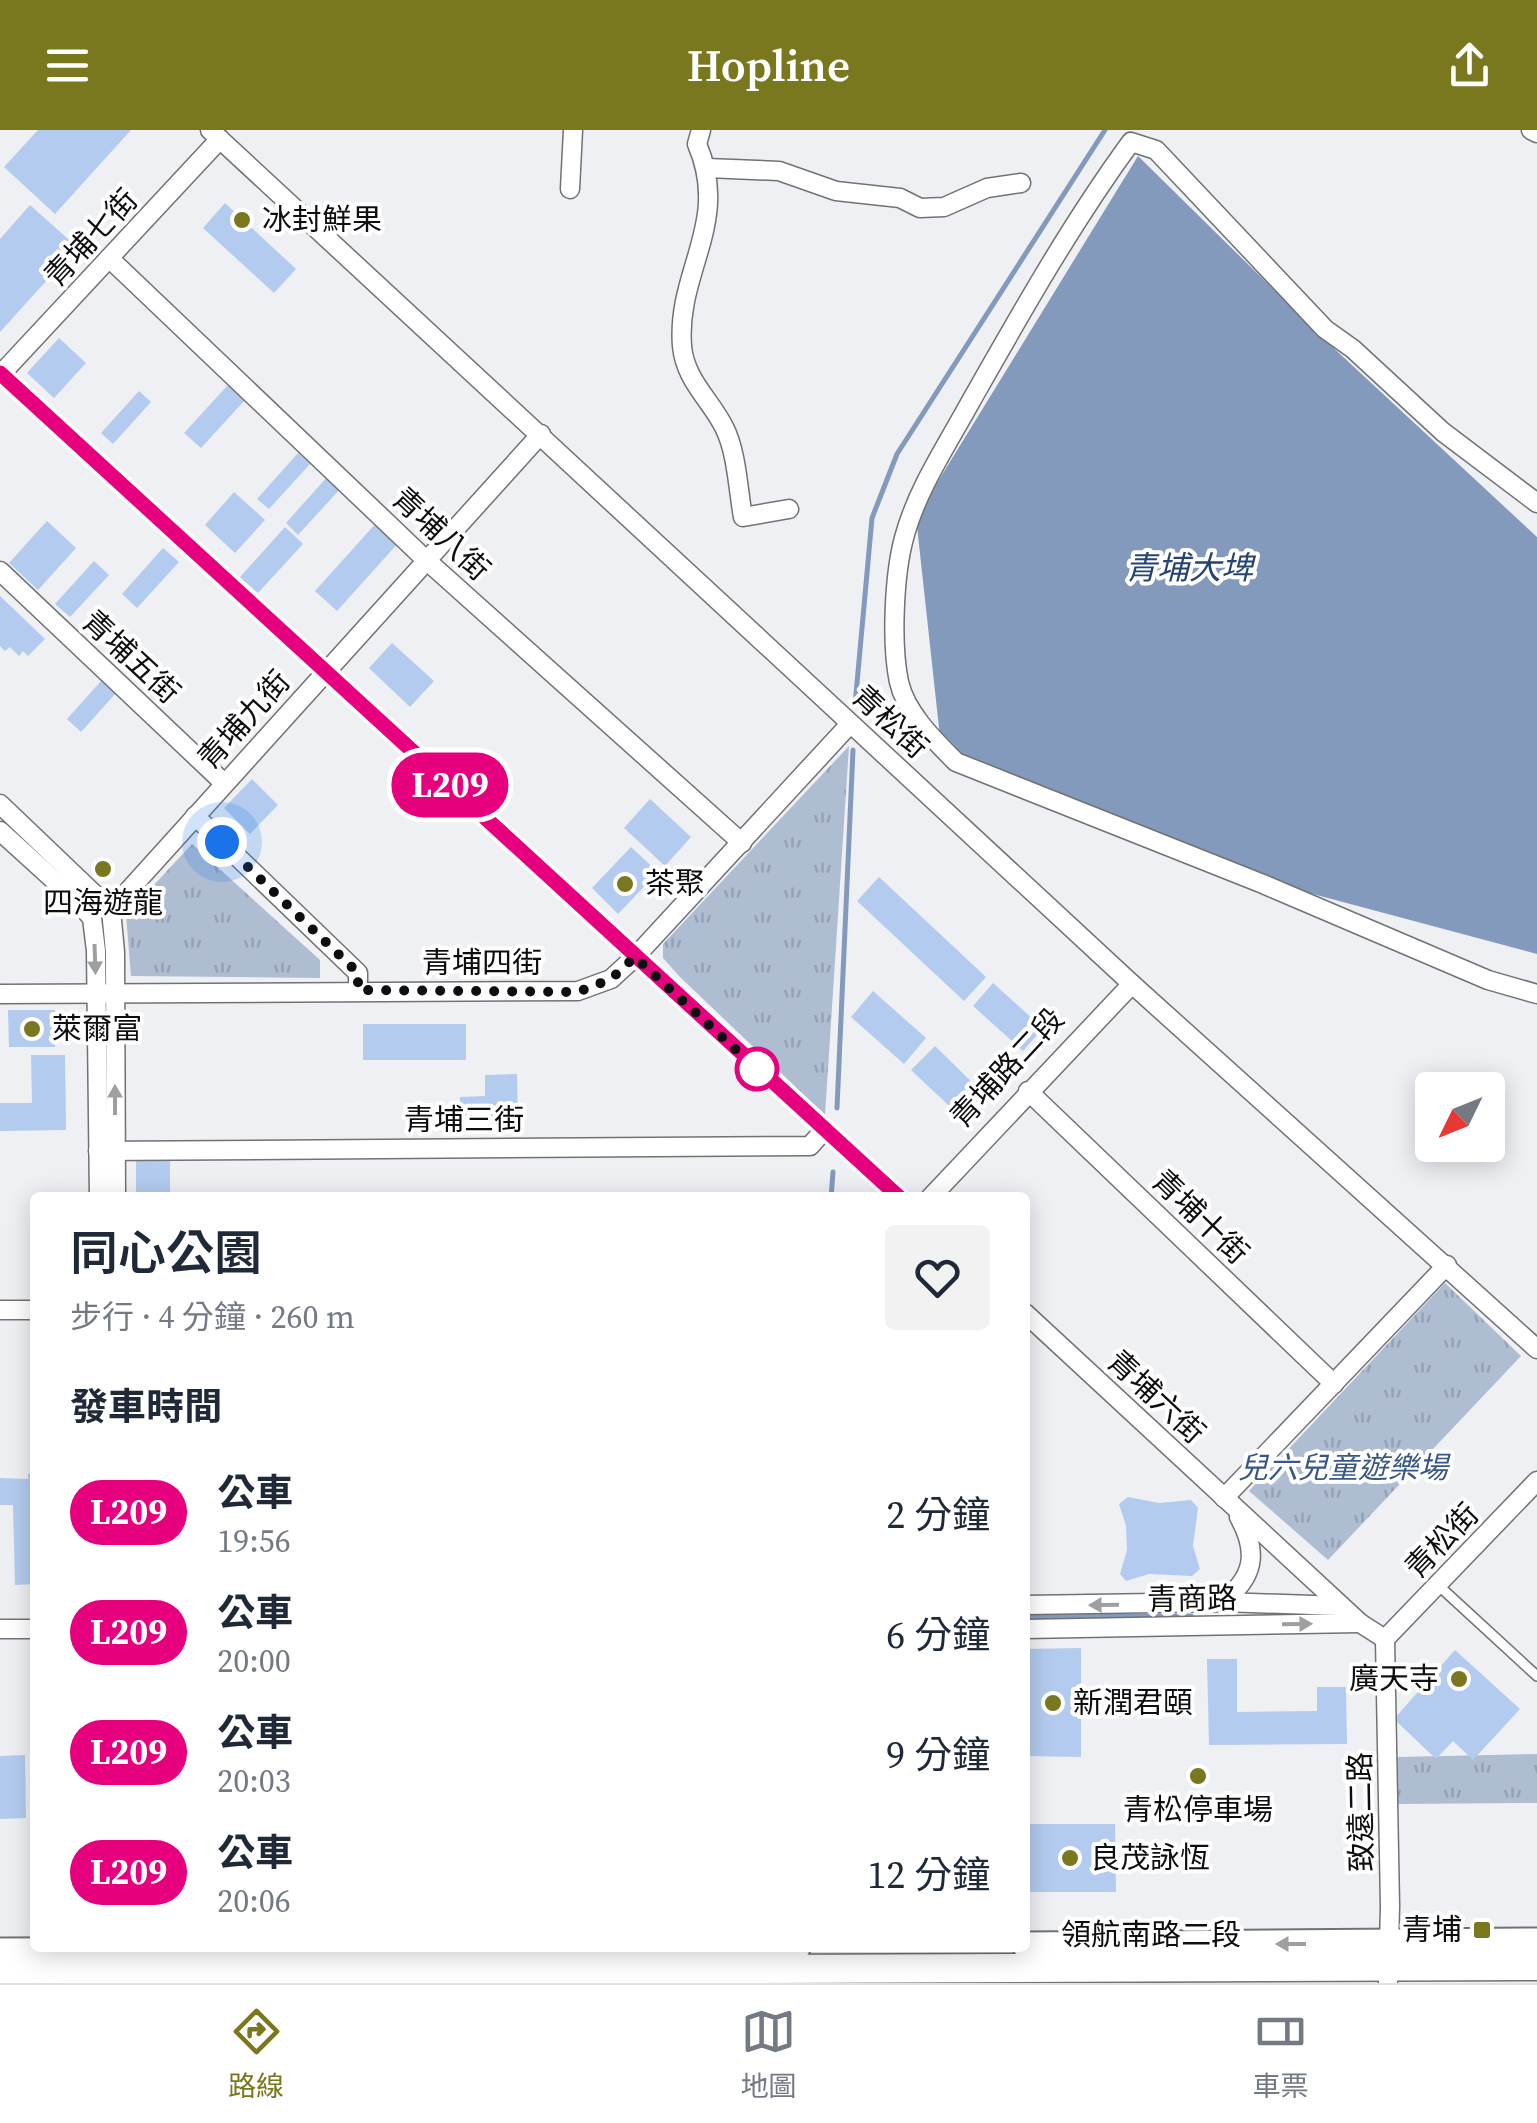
<!DOCTYPE html>
<html lang="zh-TW">
<meta charset="utf-8">
<style>
body{margin:0;font-family:"Source Serif 4","Noto Sans TC",serif;background:#f2f2f3;color:#1f2937;height:100vh;display:flex;flex-direction:column;font-size:38px;white-space:nowrap}
*{box-sizing:border-box;margin:0}
p{font-size:32px;color:#747a83}
.icon{flex:none;width:55px;height:55px;fill:none;stroke:currentColor;stroke-width:2;stroke-linecap:round;stroke-linejoin:round}
.map{position:relative;flex:1;overflow:hidden}
.sheet{position:absolute;left:30px;top:1062px;width:1000px;height:760px;display:flex;flex-direction:column;background:#fff;border-radius:10px;box-shadow:0 5px 25px #0003}
.sheet>*{flex:none}
.badge{padding:0 20px;border-radius:32px;font-size:35px;line-height:65px}
.needle{width:65px;rotate:227deg}
.fabs{position:absolute;left:1415px;top:942px;display:grid;gap:20px}
.fabs a{display:grid;place-items:center;width:90px;height:90px;border-radius:10px;background:#fff;box-shadow:0 5px 25px #0003;font-size:50px}
.you{position:absolute;width:50px;height:50px;margin:-25px;border:8px solid #fff;border-radius:50%;background:#1a73e8;box-shadow:0 0 0 15px #1a73e833}
.map>.badge{position:absolute;translate:-50% -50%;box-shadow:0 0 0 5px #fff}
h2{padding:0 40px;font-size:38px;line-height:90px}
.round{display:grid;place-items:center;flex:none;width:105px;height:105px;border-radius:10px;background:#f2f2f3}
.headline{display:flex;align-items:center;justify-content:space-between;height:170px;padding:0 40px}
h1{font-size:48px;font-weight:600;line-height:75px}
ul{padding:0;list-style:none}
li{display:flex;align-items:center;gap:30px;height:120px;padding:0 40px}
li div{flex:1}
li b{display:block;font-size:38px}
li em{font-style:normal}
li .badge{min-width:110px;font-weight:700;text-align:center}
header{display:flex;justify-content:space-between;align-items:center;height:130px;padding:0 40px;background:#79781e;color:#fff;font-size:45px;font-weight:600}
.tab-bar{display:flex;justify-content:space-around;align-items:center;height:140px;border-top:2px solid #e0e1e3;background:#fff;font-size:28px;color:#747a83}
.tab-bar a{display:grid;justify-items:center;gap:5px}
.tab-bar .selected{color:#79781e}
.map>svg:first-child{display:block}
.park{fill:url(#park-tufts)}
.water{fill:#839abc}
.lines{fill:none;stroke-linecap:round;stroke-linejoin:round}
.stream{stroke:#839abc;stroke-width:5}
.building{fill:#b3cbef}
.lane-casing{stroke:#707274;stroke-width:12}
.street-casing{stroke:#707274;stroke-width:21}
.secondary-casing{stroke:#707274;stroke-width:29}
.primary-casing{stroke:#707274;stroke-width:31}
.lane{stroke:#fff;stroke-width:9}
.street{stroke:#fff;stroke-width:18}
.secondary{stroke:#fff;stroke-width:25}
.primary{stroke:#fff;stroke-width:28}
.oneway{fill:#9e9f9f}
.line-casing{stroke:#fff;stroke-width:22}
.line{stroke:#e6007e;stroke-width:15}
.walk{stroke:#0d0e0f;stroke-width:10;stroke-dasharray:0 18}
.poi-dot{fill:#79781e;stroke:#fff;stroke-width:4}
.stop-dot{fill:#fff;stroke:#e6007e;stroke-width:5}
.labels{text-anchor:middle;stroke-width:8;stroke-linejoin:round;paint-order:stroke}
.poi-label{font-size:30px;fill:#0d0e0f;stroke:#fff;text-anchor:start}
.street-label{font-size:30px;fill:#0d0e0f;stroke:#fff}
.park-label{font-size:30px;font-style:italic;fill:#385787;stroke:#fff}
.water-label{font-size:32px;font-style:italic;fill:#264473;stroke:#fff}
</style>
<header><svg class="icon" aria-label="menu" viewBox="0 0 24 24"><path d="M4 6h16M4 12h16M4 18h16"/></svg>Hopline<svg class="icon" aria-label="share" viewBox="0 0 24 24"><path d="M12 15V3M7 8l5-5 5 5M5 13v7h14v-7"/></svg></header>
<div class="map">
<svg width="1537" height="1853" viewBox="0 0 1537 1853">
<defs>
<pattern id="park-tufts" width="24" height="20" patternUnits="userSpaceOnUse" patternTransform="scale(2.5)"><rect width="24" height="20" fill="#afbdd3"/><path d="M3 7l-1-3M5 7V3M7 7l1-3M15 17l-1-3M17 17v-4M19 17l1-3" fill="none" stroke="#95a1b4"/></pattern>
</defs>
<rect width="100%" height="100%" fill="#eef0f3"/>
<g class="park">
<polygon points="849,616 825,985 680,847 663,828 663,814"/>
<polygon points="192,714 320,830 320,848 131,846 126,785"/>
<polygon points="1445,1153 1521,1226 1328,1430 1249,1361"/>
<polygon points="1537,1624 1537,1673 1398,1674 1397,1627"/>
</g>
<polygon class="water" points="1138,26 1325,210 1537,407 1537,824 1298,760 941,616 916,387"/>
<g class="lines">
<g class="stream">
<polyline points="855,575 872,388 897,324 1105,0"/>
<polyline points="837,978 853,620"/>
<polyline points="831,1068 833,1042"/>
<polyline points="1025,1487 1191,1486"/>
</g>
</g>
<g class="building">
<polygon points="38,0 131,0 55,84 4,37"/>
<polygon points="225,73 296,139 274,163 203,98"/>
<polygon points="30,75 77,117 0,202 0,109"/>
<polygon points="59,208 86,233 54,268 27,243"/>
<polygon points="228,255 245,270 201,318 184,303"/>
<polygon points="139,261 151,272 113,314 101,303"/>
<polygon points="298,323 310,334 269,379 257,369"/>
<polygon points="328,346 341,358 298,405 286,393"/>
<polygon points="234,362 265,390 235,423 205,395"/>
<polygon points="47,391 76,418 38,460 9,433"/>
<polygon points="378,391 400,411 337,481 315,461"/>
<polygon points="285,397 303,414 258,463 240,447"/>
<polygon points="163,418 179,432 137,478 122,464"/>
<polygon points="94,431 109,445 70,487 55,474"/>
<polygon points="0,466 45,509 28,526 23,521 19,526 10,517 5,521 0,516"/>
<polygon points="392,513 434,551 410,577 369,538"/>
<polygon points="102,550 116,563 81,602 67,589"/>
<polygon points="252,649 278,675 250,704 224,678"/>
<polygon points="650,669 691,707 665,736 624,698"/>
<polygon points="631,717 658,742 618,784 592,758"/>
<polygon points="879,747 986,847 964,871 857,771"/>
<polygon points="993,853 1043,898 1023,921 973,876"/>
<polygon points="873,861 926,908 904,934 851,887"/>
<polygon points="8,880 55,880 55,917 9,917"/>
<rect x="363" y="894" width="103" height="36"/>
<polygon points="935,916 984,964 961,987 911,940"/>
<polygon points="31,925 65,925 66,1000 0,1001 0,973 32,973"/>
<polygon points="517,944 518,989 460,990 460,967 485,966 485,945"/>
<polygon points="170,1028 170,1068 136,1068 136,1029"/>
<polygon points="28,1344 35,1344 35,1454 15,1455 13,1375 0,1375 0,1348 28,1349"/>
<polygon points="1128,1367 1159,1373 1191,1370 1198,1378 1193,1416 1200,1439 1192,1446 1149,1444 1126,1451 1120,1444 1127,1420 1126,1396 1119,1374"/>
<polygon points="1081,1518 1081,1627 1025,1626 1025,1519"/>
<polygon points="1455,1520 1520,1579 1473,1630 1453,1611 1436,1629 1394,1589"/>
<polygon points="1207,1529 1237,1529 1237,1582 1317,1581 1317,1557 1346,1557 1347,1614 1209,1615"/>
<polygon points="25,1625 26,1688 0,1689 0,1626"/>
<polygon points="1025,1694 1115,1694 1116,1762 1025,1762"/>
</g>
<g class="lines">
<defs>
<polyline id="lane" points="1438,1455 1537,1546"/>
<g id="street">
<polyline points="210,0 1132,854 1537,1219"/>
<path d="M701,0L697,14C731,93 676,141 682,216C685,250 710,269 724,297C737,322 738,360 743,387L789,379"/>
<polyline points="1531,0 1537,3"/>
<polyline points="707,38 779,41 836,61 900,68 920,78 944,77 987,58 1021,53"/>
<polyline points="570,59 573,0"/>
<polyline points="109,128 425,429 742,713"/>
<polyline points="0,243 900,1068"/>
<polyline points="1,244 220,9"/>
<path d="M1537,373L1443,302L1353,219L1325,199L1156,20L1131,12C1071,94 1021,183 971,271C947,315 917,359 904,408C894,445 891,514 899,552C906,583 934,610 956,632L1263,754L1488,850L1537,864"/>
<polyline points="0,441 224,653"/>
<polyline points="0,674 111,780 115,822 116,1068"/>
<polyline points="195,686 358,843 358,860"/>
<polyline points="0,701 77,771 92,788 96,821 99,1068"/>
<polyline points="111,780 541,304"/>
<polyline points="0,864 578,861 611,849 635,827 850,594"/>
<polyline points="1028,961 1334,1254"/>
<polyline points="98,1021 810,1016 824,1000"/>
<polyline points="930,1068 1132,854"/>
<polyline points="0,1180 35,1180"/>
<polyline points="1025,1183 1360,1493 1385,1509"/>
<polyline points="1224,1368 1447,1135"/>
<path d="M1222,1472C1254,1448 1259,1423 1239,1387"/>
<polyline points="1025,1475 1222,1472 1341,1476"/>
<polyline points="0,1499 35,1499"/>
<polyline points="1025,1499 1360,1493"/>
<polyline points="1385,1509 1390,1776 1388,1853"/>
<polyline points="1385,1509 1537,1351"/>
</g>
<g id="secondary">
<polyline points="1025,1815 1537,1811"/>
<polyline points="0,1821 797,1818"/>
</g>
<polyline id="primary" points="0,1842 1537,1836"/>
</defs>
<use href="#lane" class="lane-casing"/>
<use href="#street" class="street-casing"/>
<use href="#secondary" class="secondary-casing"/>
<use href="#primary" class="primary-casing"/>
<use href="#lane" class="lane"/>
<use href="#street" class="street"/>
<use href="#secondary" class="secondary"/>
<use href="#primary" class="primary"/>
</g>
<defs><path id="oneway-solid" d="M-6-.8H1V-3.2L6.5 0L1 3.2V.8H-6Z" transform="scale(2.5)"/></defs>
<g class="oneway">
<use href="#oneway-solid" transform="translate(95 829) rotate(88)"/>
<use href="#oneway-solid" transform="translate(115 970) rotate(-90)"/>
<use href="#oneway-solid" transform="translate(1104 1475) rotate(179)"/>
<use href="#oneway-solid" transform="translate(1297 1494) rotate(-1)"/>
<use href="#oneway-solid" transform="translate(1291 1814) rotate(180)"/>
</g>
<g class="lines">
<defs>
<polyline id="line" points="0,243 900,1068"/>
</defs>
<use href="#line" class="line-casing"/>
<use href="#line" class="line"/>
<polyline class="walk" points="222,712 358,843 358,860 578,862 611,849 635,827 770,951 757,939"/>
</g>
<g class="poi-dot">
<circle cx="242" cy="90" r="10"/>
<circle cx="103" cy="739" r="10"/>
<circle cx="625" cy="754" r="10"/>
<circle cx="32" cy="899" r="10"/>
<circle cx="1459" cy="1549" r="10"/>
<circle cx="1053" cy="1573" r="10"/>
<circle cx="1198" cy="1646" r="10"/>
<circle cx="1070" cy="1728" r="10"/>
<rect x="1472" y="1790" width="20" height="20" rx="5"/>
</g>
<circle class="stop-dot" cx="757" cy="939" r="20"/>
<g class="labels">
<g class="poi-label">
<text x="262" y="100">冰封鮮果</text>
<text x="645" y="764">茶聚</text>
<text x="103" y="783" text-anchor="middle">四海遊龍</text>
<text x="52" y="909">萊爾富</text>
<text x="1439" y="1559" text-anchor="end">廣天寺</text>
<text x="1073" y="1583">新潤君頤</text>
<text x="1198" y="1690" text-anchor="middle">青松停車場</text>
<text x="1090" y="1738">良茂詠恆</text>
<text x="1462" y="1810" text-anchor="end">青埔</text>
</g>
<g class="street-label">
<text transform="translate(91 108) rotate(-47)" y="10">青埔七街</text>
<text transform="translate(441 404) rotate(43)" y="10">青埔八街</text>
<text transform="translate(131 527) rotate(43)" y="10">青埔五街</text>
<text transform="translate(244 590) rotate(-48)" y="10">青埔九街</text>
<text transform="translate(890 592) rotate(43)" y="10">青松街</text>
<text x="482" y="843">青埔四街</text>
<text transform="translate(1007 938) rotate(-47)" y="10">青埔路二段</text>
<text x="464" y="1000">青埔三街</text>
<text transform="translate(1200 1087) rotate(44)" y="10">青埔十街</text>
<text transform="translate(1156 1267) rotate(43)" y="10">青埔六街</text>
<text transform="translate(1442 1411) rotate(-46)" y="10">青松街</text>
<text transform="translate(1192 1469) rotate(-1)" y="10">青商路</text>
<text transform="translate(1361 1682) rotate(-91)" y="10">致遠二路</text>
<text x="1151" y="1815">領航南路二段</text>
</g>
<g class="park-label">
<text x="1343" y="1348">兒六兒童遊樂場</text>
</g>
<g class="water-label">
<text x="1189" y="449">青埔大埤</text>
</g>
</g>
</svg>
<div class="fabs">
<a><svg class="needle" viewBox="-14 -14 28 28"><path d="M0-13l5 13h-10z" fill="#e53935"/><path d="M0 13l5-13h-10z" fill="#747a83"/></svg></a>
</div>
<div class="you" style="left:222px;top:712px"></div>
<b class="badge" style="left:450px;top:655px;background:#e6007e;color:#fff">L209</b>
<section class="sheet">
<div class="headline"><div><h1>同心公園</h1><p>步行 · 4 分鐘 · 260 m</p></div><a class="round"><svg class="icon" aria-label="heart" viewBox="0 0 24 24"><path d="M12 20l-8-8c-3-5 5-10 8-4 3-6 11-1 8 4z"/></svg></a></div>
<h2>發車時間</h2>
<ul>
<li><span class="badge" style="background:#e6007e;color:#fff">L209</span><div><b>公車</b><p>19:56</p></div><em>2 分鐘</em></li>
<li><span class="badge" style="background:#e6007e;color:#fff">L209</span><div><b>公車</b><p>20:00</p></div><em>6 分鐘</em></li>
<li><span class="badge" style="background:#e6007e;color:#fff">L209</span><div><b>公車</b><p>20:03</p></div><em>9 分鐘</em></li>
<li><span class="badge" style="background:#e6007e;color:#fff">L209</span><div><b>公車</b><p>20:06</p></div><em>12 分鐘</em></li>
</ul>
</section>
</div>
<nav class="tab-bar">
<a class="selected"><svg class="icon" aria-label="directions" viewBox="0 0 24 24"><path d="M12 3l9 9-9 9-9-9zM9 14v-3h6M13 9l2 2-2 2"/></svg>路線</a>
<a><svg class="icon" aria-label="map" viewBox="0 0 24 24"><path d="M3 6l6-2 6 2 6-2v14l-6 2-6-2-6 2zM9 4v14M15 6v14"/></svg>地圖</a>
<a><svg class="icon" aria-label="tickets" viewBox="0 0 24 24"><path d="M3 7h18v10H3zM15 7v10"/></svg>車票</a>
</nav>
